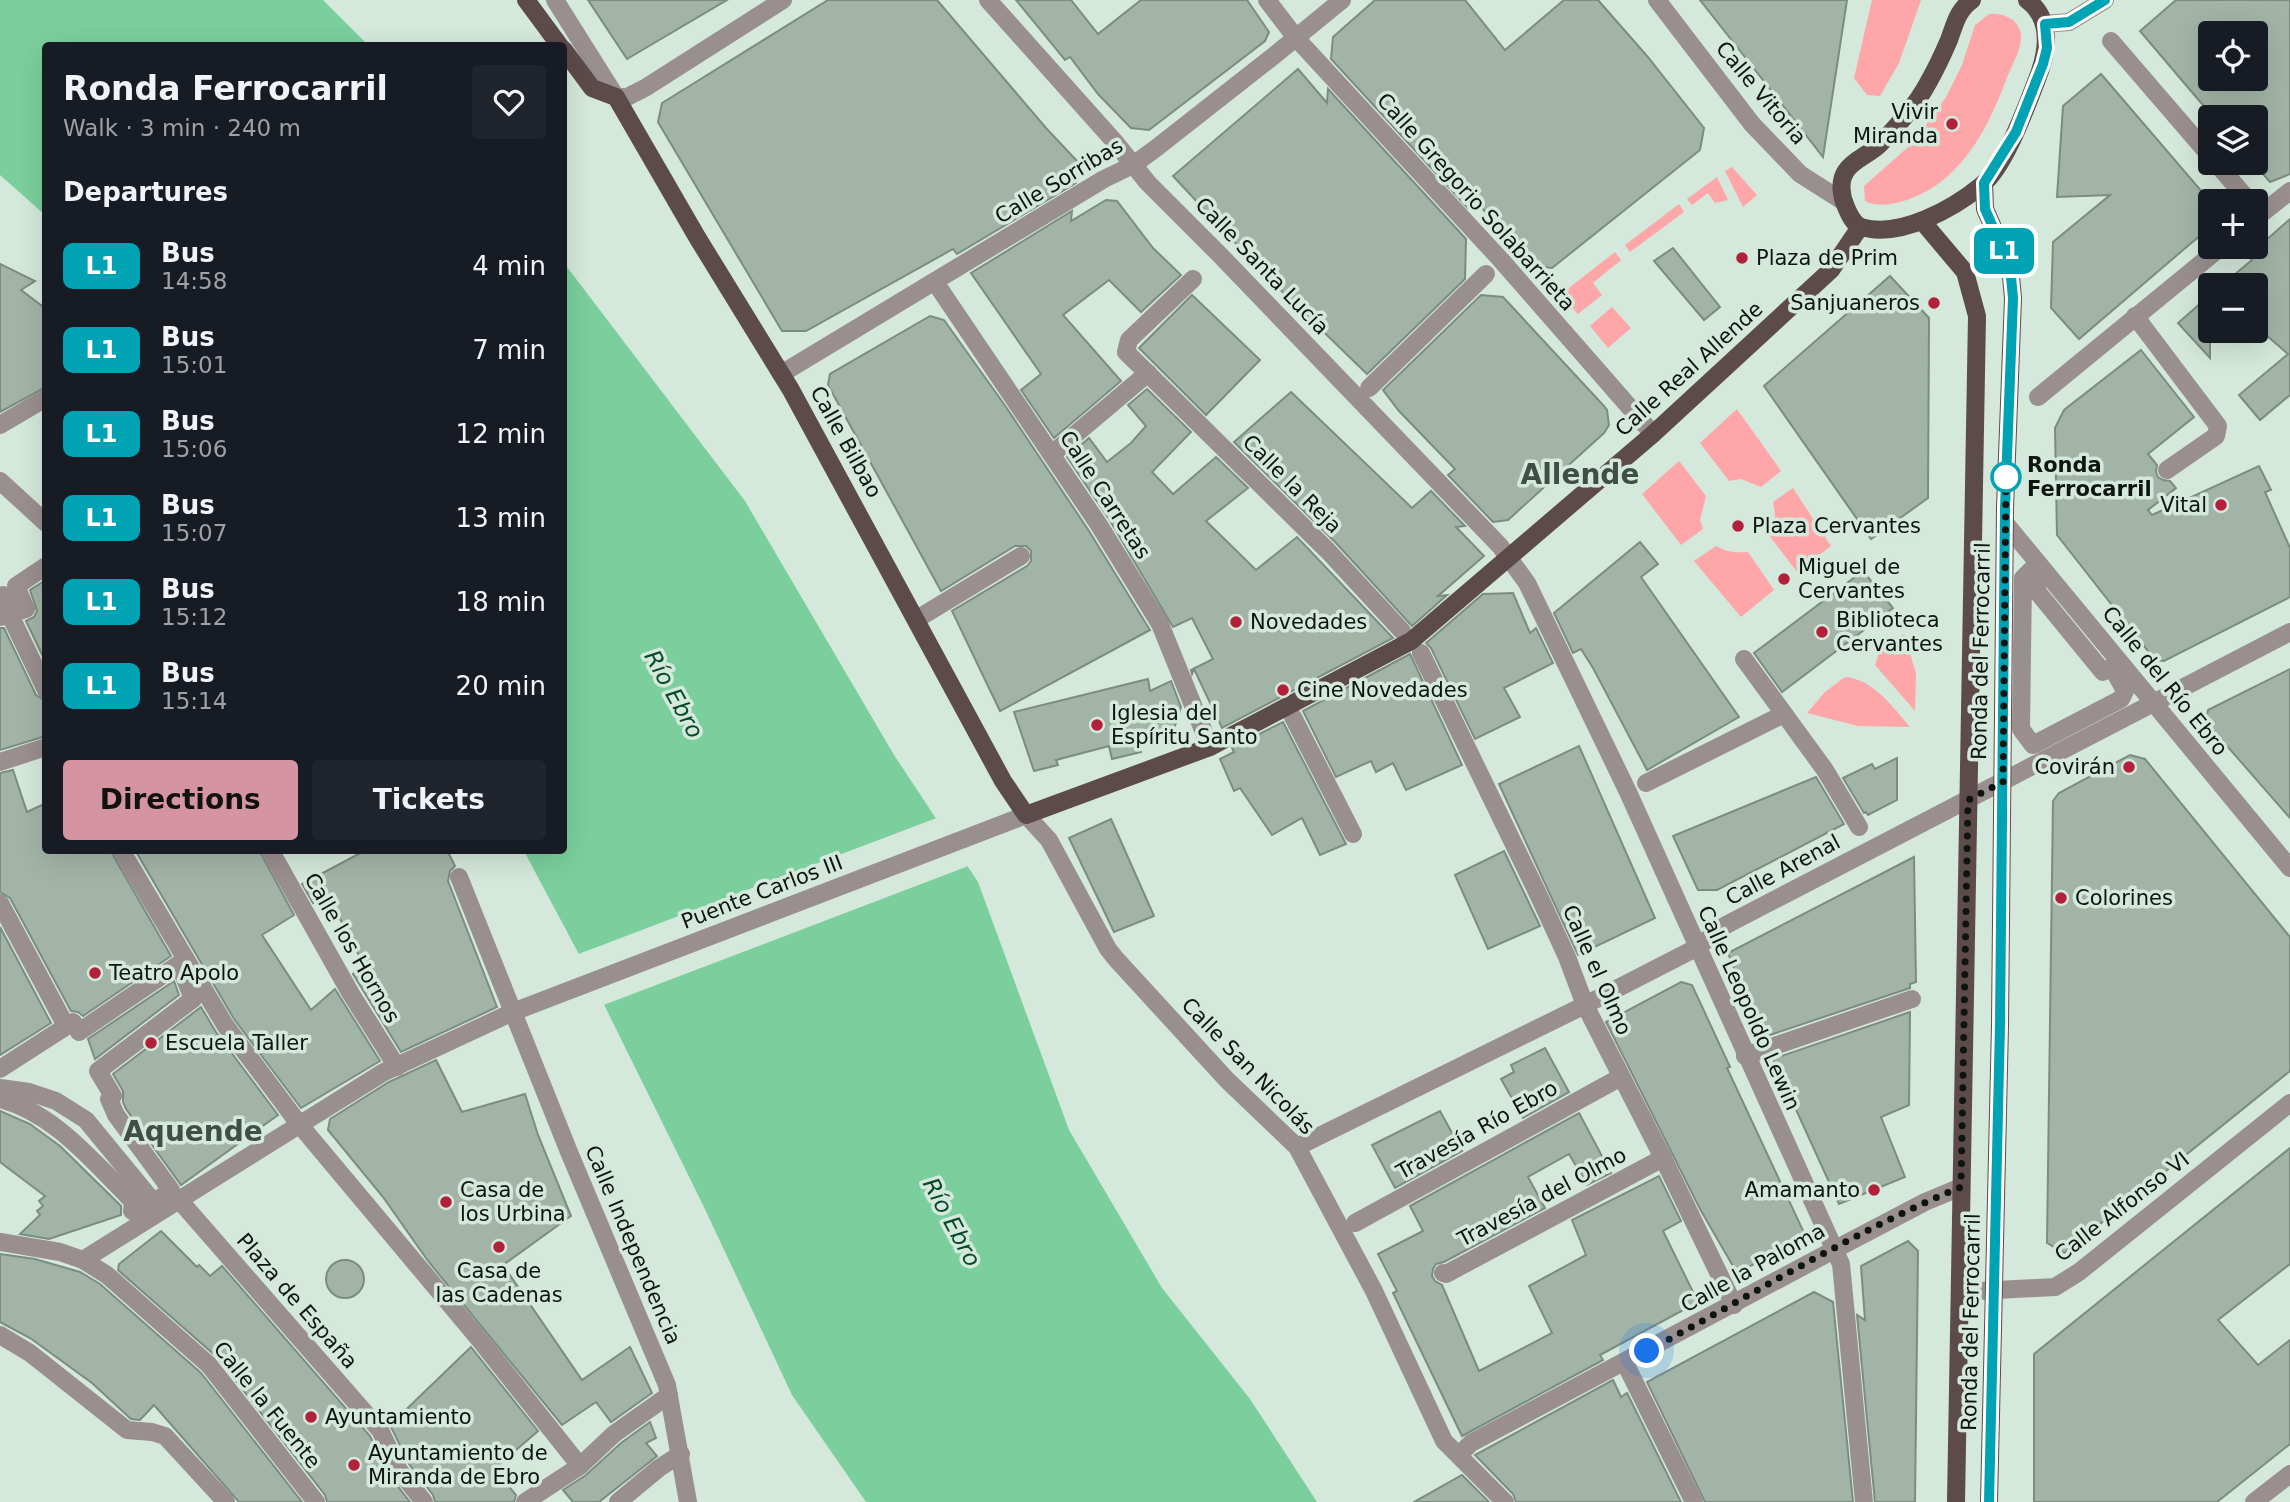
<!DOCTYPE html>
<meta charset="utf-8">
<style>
body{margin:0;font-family:"DejaVu Sans",sans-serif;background:#20242c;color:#f1f3f6;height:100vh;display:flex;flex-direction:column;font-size:26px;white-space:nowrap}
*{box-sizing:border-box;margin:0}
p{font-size:23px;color:#9ea1a6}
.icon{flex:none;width:38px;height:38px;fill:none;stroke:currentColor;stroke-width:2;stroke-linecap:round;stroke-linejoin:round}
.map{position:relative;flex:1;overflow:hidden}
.drawer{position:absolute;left:42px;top:42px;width:525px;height:812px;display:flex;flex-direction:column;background:#171b24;border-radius:7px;box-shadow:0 7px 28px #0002}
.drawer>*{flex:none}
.badge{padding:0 14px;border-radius:10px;font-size:24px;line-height:46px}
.fabs{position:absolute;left:2198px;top:21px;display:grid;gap:14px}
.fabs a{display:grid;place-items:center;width:70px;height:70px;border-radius:7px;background:#171b24;box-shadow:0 7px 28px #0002;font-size:35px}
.you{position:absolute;width:35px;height:35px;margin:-18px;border:5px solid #fff;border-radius:50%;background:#1a73e8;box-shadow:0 0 0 10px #1a73e833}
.map>.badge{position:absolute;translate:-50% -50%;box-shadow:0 0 0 4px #fff}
h2{padding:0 21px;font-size:26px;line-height:63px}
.round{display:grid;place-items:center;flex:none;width:74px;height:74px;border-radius:7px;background:#20242c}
.overview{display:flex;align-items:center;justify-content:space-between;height:119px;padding:0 21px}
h1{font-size:33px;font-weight:800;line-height:52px}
.button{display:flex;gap:14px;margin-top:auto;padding:14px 21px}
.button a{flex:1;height:80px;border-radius:7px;background:#d594a1;color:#111;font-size:28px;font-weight:800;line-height:80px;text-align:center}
.button a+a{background:#20242c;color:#f1f3f6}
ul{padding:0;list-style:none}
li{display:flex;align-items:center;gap:21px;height:84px;padding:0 21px}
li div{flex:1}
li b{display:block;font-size:26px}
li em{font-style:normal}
li .badge{min-width:77px;font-weight:700;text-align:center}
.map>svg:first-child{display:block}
.green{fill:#ffa6a8}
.water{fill:#7bcf9c}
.pier{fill:#d4e8db}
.building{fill:#a2b4a8;stroke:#7b8d81;stroke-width:2;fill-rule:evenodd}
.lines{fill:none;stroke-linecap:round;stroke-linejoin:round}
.minor{stroke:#998f8f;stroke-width:18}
.major{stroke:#5d4b4b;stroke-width:18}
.line-casing{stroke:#fff;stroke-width:16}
.line{stroke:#00a3b4;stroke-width:10}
.walk{stroke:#0e1510;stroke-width:7;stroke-dasharray:0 12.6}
.poi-dot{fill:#b32039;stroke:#d4e8db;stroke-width:2.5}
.stop-dot{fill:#fff;stroke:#00a3b4;stroke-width:3.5}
.labels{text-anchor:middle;stroke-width:7;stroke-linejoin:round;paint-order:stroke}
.street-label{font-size:21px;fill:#0e1510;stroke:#d4e8db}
.poi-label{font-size:21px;fill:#0e1510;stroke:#d4e8db;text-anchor:start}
.stop-label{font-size:21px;font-weight:bold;fill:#0e1510;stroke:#d4e8db;text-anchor:start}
.water-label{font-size:23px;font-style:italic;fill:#054a2a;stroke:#d4e8db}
.district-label{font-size:28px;font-weight:bold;fill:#3f4f45;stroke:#d4e8db}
</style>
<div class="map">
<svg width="2290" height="1502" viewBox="0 0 2290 1502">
<rect width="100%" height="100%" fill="#d4e8db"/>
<g class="green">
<polygon points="1872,0 1921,0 1899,63 1880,96 1867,95 1854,78"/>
<path d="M1989,14C2003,13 2019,18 2021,35C2022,47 2013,64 2008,75C1989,126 1963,181 1907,200C1893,204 1878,208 1865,201L1864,186L1907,148L1926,125L1946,97L1962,65L1975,25Z"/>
<polygon points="1732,167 1757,195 1743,207 1725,171"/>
<polygon points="1717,177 1728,200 1715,203 1708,193 1692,205 1687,199"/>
<polygon points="1679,204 1684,212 1630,252 1625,245"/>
<polygon points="1615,252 1621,260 1593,283 1602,295 1578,314 1560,295"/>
<polygon points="1612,307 1631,328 1608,348 1590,326"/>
<polygon points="1737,409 1781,471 1761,487 1741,479 1729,481 1700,443"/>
<polygon points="1679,461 1706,496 1700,520 1703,529 1681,545 1642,494"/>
<path d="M1793,488L1831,546L1797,572L1768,534C1776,522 1776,516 1773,502Z"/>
<path d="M1716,546C1726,552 1736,553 1748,552L1774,590L1741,617L1694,561Z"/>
<polygon points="1904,634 1916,673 1915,711 1875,665 1879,653"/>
<path d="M1845,677C1873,679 1893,707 1910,727L1858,726L1807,713L1825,692Z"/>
</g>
<g class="water">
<polygon points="0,0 323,0 368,45 46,46 45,215 0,175"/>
<polygon points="564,263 745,501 894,755 978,882 1069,1130 1162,1288 1250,1399 1317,1502 866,1502 792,1395 704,1207 581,958 524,851 564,850"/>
</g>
<polygon class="pier" points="939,817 971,865 601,1006 576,955"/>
<g class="building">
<polygon points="588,0 727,0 627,59"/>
<polygon points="828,0 937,0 1046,128 1079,163 1076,183 957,254 953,249 806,331 782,331 658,122 662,103"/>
<polygon points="1016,0 1071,0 1098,34 1141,0 1247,0 1269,32 1265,41 1149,130 1131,128 1098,94 1070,57 1065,60"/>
<polygon points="1375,0 1465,0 1505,50 1564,0 1598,0 1647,56 1704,128 1700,150 1552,268 1535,266 1468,193 1467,207 1331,59 1333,37"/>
<polygon points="1700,0 1847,0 1823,157 1748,61"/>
<path d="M2176,0H2290V174L2270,182L2256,166V117H2213L2140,31ZM2210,33H2256V79H2210Z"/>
<polygon points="1298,69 1327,103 1328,89 1466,239 1465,279 1367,374 1268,278 1173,176"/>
<polygon points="2101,74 2210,201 2210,227 2079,339 2051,308 2053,242 2110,195 2057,197 2063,106"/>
<polygon points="1106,200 1117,201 1153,248 1181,275 1141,312 1109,280 1063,315 1121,381 1054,438 1021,390 1041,374 971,273 1072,211 1071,221"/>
<polygon points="2290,219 2290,395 2260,420 2239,395 2288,354 2265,334 2256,320 2256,285 2222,285 2252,260 2248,256"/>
<polygon points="1673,248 1720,307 1704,320 1654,261"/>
<polygon points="0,264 35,281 21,290 46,309 46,387 0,412"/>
<polygon points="1890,276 1929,318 1928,498 1871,539 1764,386"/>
<polygon points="1192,295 1260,360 1206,415 1139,348"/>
<polygon points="1481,295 1503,297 1603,405 1607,410 1609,425 1604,433 1508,520 1493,522 1448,475 1455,469 1399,411 1383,390"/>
<polygon points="2210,295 2210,358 2178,323"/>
<polygon points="930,316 944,320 1004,404 1089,531 1150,630 1000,711 952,611 1027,566 1031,561 1031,551 1026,546 1015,546 941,591 828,385 830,374"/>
<polygon points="2141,350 2194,417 2148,454 2157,465 2156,472 2158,477 2163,480 2170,481 2176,488 2148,510 2152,515 2259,466 2271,490 2265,492 2290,548 2290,597 2164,661 2155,660 2057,535 2055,428 2064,410"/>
<polygon points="1147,389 1191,432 1152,472 1173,494 1216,457 1248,488 1206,521 1256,570 1297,537 1393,638 1222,728 1194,669 1192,674 1191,670 1213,659 1192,618 1173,627 1109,519 1067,457 1089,438 1107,462 1131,443 1146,426 1128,405"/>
<polygon points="1291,392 1412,508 1431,491 1465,526 1456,527 1484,556 1438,596 1447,595 1412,626 1336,543 1234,442"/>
<polygon points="1640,542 1658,564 1641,577 1739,717 1647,770 1593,668 1581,649 1573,653 1554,613"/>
<polygon points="1863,571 1893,608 1782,692 1754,653"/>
<polygon points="46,580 46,663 26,621 34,617 37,611 30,590"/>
<polygon points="1513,593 1530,633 1536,628 1553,663 1504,688 1520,717 1475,739 1431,648 1426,643 1483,594"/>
<polygon points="0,628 4,628 36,695 46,701 46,736 0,750"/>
<polygon points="1410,654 1462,765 1406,790 1393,763 1376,772 1371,761 1336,777 1303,711"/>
<polygon points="2290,669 2290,818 2206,722 2208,710"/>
<polygon points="1148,679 1150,691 1171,681 1181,707 1175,726 1163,734 1138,740 1141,752 1112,759 1109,746 1056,760 1058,765 1034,771 1014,712"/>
<polygon points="1283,722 1346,844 1320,855 1302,818 1272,835 1240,788 1234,791 1220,759 1234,752 1232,748"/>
<polygon points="1579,746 1655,918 1578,955 1499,784"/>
<polygon points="2130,755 2145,759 2290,937 2290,1071 2064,1253 2047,1243 2053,801 2059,793"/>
<polygon points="1897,758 1897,800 1868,815 1866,812 1864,813 1843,778 1872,764 1875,769"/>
<polygon points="13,770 27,812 46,803 46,850 110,850 171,956 83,1016 78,1012 71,1011 10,898 0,892 0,773"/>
<polygon points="1816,777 1844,824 1717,890 1698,890 1673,836"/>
<polygon points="1111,819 1154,916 1114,932 1069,838"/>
<polygon points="135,850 259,850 294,915 262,935 311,1010 335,989 380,1061 301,1108 234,1019"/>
<polygon points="366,850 447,850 455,866 450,871 448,881 497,1007 401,1052 353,974 364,965 327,894 313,903 302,884"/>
<polygon points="1504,851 1540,926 1488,949 1455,875"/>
<polygon points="1914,857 1916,982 1910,984 1910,988 1761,1038 1728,953"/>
<polygon points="0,927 51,1023 0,1055"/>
<polygon points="174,981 179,995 95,1059 88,1039"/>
<polygon points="1681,982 1692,985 1730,1067 1727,1068 1806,1237 1737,1273 1700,1209 1606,1022"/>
<polygon points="201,1007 216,1032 278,1115 181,1185 126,1109 123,1102 123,1091 113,1074"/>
<polygon points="1910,1012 1909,1105 1881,1117 1905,1177 1839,1204 1773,1059"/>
<polygon points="1545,1048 1569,1092 1523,1118 1501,1079 1514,1072 1511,1065"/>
<polygon points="436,1060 462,1112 525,1094 538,1135 571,1216 503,1265 582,1380 630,1347 652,1393 611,1422 596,1402 562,1425 428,1261 383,1197 328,1130 330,1119 389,1082"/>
<polygon points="0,1111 30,1124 60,1146 121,1206 121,1215 49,1239 20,1234 40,1215 37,1211 43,1206 39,1201 45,1196 0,1162"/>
<polygon points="1440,1111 1462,1151 1395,1188 1372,1145"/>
<polygon points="1579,1113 1611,1173 1587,1185 1569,1154 1528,1177 1545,1208 1444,1262 1436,1264 1433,1269 1432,1276 1435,1281 1442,1285 1479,1371 1552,1333 1529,1286 1586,1255 1572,1220 1659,1176 1681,1221 1663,1231 1698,1302 1600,1355 1603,1360 1462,1436 1393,1293 1397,1291 1378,1254 1423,1231 1410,1206"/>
<polygon points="2290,1148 2290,1264 2218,1320 2258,1365 2290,1340 2290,1444 2217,1502 2034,1502 2034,1354"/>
<polygon points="161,1231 197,1267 199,1265 210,1276 222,1266 370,1436 389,1475 410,1502 327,1502 325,1495 218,1358 118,1270 119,1264"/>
<polygon points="1908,1241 1918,1251 1915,1502 1875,1502 1857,1315 1865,1320 1861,1266"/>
<polygon points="0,1254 35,1259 80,1272 100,1284 201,1373 302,1502 239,1502 154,1405 140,1420 131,1419 92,1383 30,1338 0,1322"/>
<circle cx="345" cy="1279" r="19"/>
<polygon points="1814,1292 1833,1302 1853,1502 1705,1502 1647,1382"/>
<polygon points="471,1347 538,1431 494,1469 516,1495 514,1502 435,1502 433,1495 409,1464 390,1425"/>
<polygon points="1613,1380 1621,1397 1627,1393 1681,1502 1516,1502 1513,1494 1475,1455"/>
<polygon points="650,1422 656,1438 646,1443 657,1456 599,1502 573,1502 563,1490 586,1475 621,1443"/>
<polygon points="1462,1475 1489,1502 1414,1502"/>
</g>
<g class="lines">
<g class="minor">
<polyline points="555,0 616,97 627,97 645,88 783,0"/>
<polyline points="988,0 1114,141 1148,183 1218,253 1500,546 1527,583 1628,792 1841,1264 1864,1502"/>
<polyline points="1267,0 1296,38 1501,260 1653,434"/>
<polyline points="1657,0 1752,124 1800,174 1844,202"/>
<polyline points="2045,24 2069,22 2105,0"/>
<polyline points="2111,41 2210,156"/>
<polyline points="2216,163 2249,201"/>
<polyline points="2256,218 2290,191"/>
<polyline points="1193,279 1129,340 1126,352 1328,551 1402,631"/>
<polyline points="935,282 1099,525 1160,624 1210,747"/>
<polyline points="2135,316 2218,426 2216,436 2167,470"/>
<polyline points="781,374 1104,179 1133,165 1155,149 1276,54 1342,0"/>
<polyline points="1369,388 1486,274"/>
<polyline points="2038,397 2221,247"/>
<polyline points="0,425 46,398"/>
<polyline points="1052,454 1148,373"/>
<polyline points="0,481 46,523"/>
<polyline points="2005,523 2290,868"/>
<polygon points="2031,570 2039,582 2035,589 2103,672 2112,667 2125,691 2121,699 2033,745 2021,729 2023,578"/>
<polyline points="3,595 10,615 46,690"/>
<polyline points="1,617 26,609 16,586 46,566"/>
<polyline points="917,619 1021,556"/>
<polyline points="1421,653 1538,894 1567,957 1585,1005 1663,1158 1734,1305"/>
<polyline points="1744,659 1825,770 1859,827"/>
<polyline points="1293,717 1353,834"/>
<polyline points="0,762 46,747"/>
<polyline points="1646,783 1784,714"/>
<polyline points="121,850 225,1025 299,1124 479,1339 580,1466"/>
<polyline points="270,850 351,994 397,1067"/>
<polyline points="459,877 569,1152 667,1385 688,1502"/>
<polyline points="0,903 66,1026"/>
<polyline points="1745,1056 1912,999"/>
<path d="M0,1069L73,1022L79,1032L179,964L193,999L98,1071L113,1096L109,1099L116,1115L171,1190L155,1202L132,1211L133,1202L124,1192C87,1155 52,1113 0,1099"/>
<polyline points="0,1088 29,1092 56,1101 86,1120 160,1210"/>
<polyline points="1297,1147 1585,1005 1696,948 1726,925 2290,632"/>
<polyline points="180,1201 380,1430 399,1470 424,1502"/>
<polyline points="1355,1223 1621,1077"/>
<polyline points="0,1242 60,1252 83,1260 107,1275 209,1365 316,1502"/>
<polyline points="83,1260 384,1072 513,1012 1026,815 1049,840 1108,949 1116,959 1227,1080 1297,1147 1374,1291 1444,1441 1505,1502"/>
<polyline points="1443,1273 1446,1274 1663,1158"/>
<polyline points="1960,1292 2055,1287 2079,1272 2290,1103"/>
<polyline points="0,1335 30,1353 127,1430 152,1432 165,1436 226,1502"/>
<polyline points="1625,1363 1694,1502"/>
<polyline points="1459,1455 1471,1443 1847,1243 1925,1202 1961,1187"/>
<polyline points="525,1502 580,1466 614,1434 669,1395"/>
<polyline points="618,1502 659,1468 681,1454"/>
<polyline points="2254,1502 2290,1474"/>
</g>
<g class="major">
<polyline points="526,0 560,46"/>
<path d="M1972,0C1957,11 1955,24 1949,40C1943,54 1936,69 1928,83C1915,107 1898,125 1879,145C1870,154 1853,160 1846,171C1839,181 1841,196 1846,207C1849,214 1853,224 1861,227C1900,239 1954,208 1982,185C2005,166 2025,110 2036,82C2047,55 2054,20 2027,0"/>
<polyline points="564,50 592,88 616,97 697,237 791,390 1003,781 1026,815 1210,747 1411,641 1653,434 1831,270 1860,227"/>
<polyline points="1984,183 1985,209 2010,266 2013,298 2005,508 2000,1025 1989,1502"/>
<polyline points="1922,221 1965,272 1977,316 1956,1502"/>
</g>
</g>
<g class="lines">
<defs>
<polyline id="line" points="1989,1502 2000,1025 2005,508 2013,298 2010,266 1985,209 1984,183 2016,132 2043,64 2047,48 2045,24 2069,22 2105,0"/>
</defs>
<use href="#line" class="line-casing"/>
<use href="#line" class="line"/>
<path class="walk" d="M1647,1351C1751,1296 1852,1232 1961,1187L1968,800L2003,782L2006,477"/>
</g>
<g class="poi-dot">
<circle cx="1952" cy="124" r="7"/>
<circle cx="1742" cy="258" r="7"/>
<circle cx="1934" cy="303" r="7"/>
<circle cx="2221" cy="505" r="7"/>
<circle cx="1738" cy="526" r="7"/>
<circle cx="1784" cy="579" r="7"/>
<circle cx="1236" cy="622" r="7"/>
<circle cx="1822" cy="632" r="7"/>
<circle cx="1283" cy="690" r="7"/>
<circle cx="1097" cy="725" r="7"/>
<circle cx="2129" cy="767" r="7"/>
<circle cx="2061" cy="898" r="7"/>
<circle cx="95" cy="973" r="7"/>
<circle cx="151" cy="1043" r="7"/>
<circle cx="1874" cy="1190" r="7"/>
<circle cx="446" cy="1202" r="7"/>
<circle cx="499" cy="1247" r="7"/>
<circle cx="311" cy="1417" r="7"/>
<circle cx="354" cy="1465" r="7"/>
</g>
<circle class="stop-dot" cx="2006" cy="477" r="14"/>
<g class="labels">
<g class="street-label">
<text transform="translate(1761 93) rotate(50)" y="7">Calle Vitoria</text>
<text transform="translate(1059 181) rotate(-31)" y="7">Calle Sorribas</text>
<text transform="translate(1476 202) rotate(48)" y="7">Calle Gregorio Solabarrieta</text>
<text transform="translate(1262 266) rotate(46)" y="7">Calle Santa Lucía</text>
<text transform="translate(1689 369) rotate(-42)" y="7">Calle Real Allende</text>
<text transform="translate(846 442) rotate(61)" y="7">Calle Bilbao</text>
<text transform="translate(1292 484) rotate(45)" y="7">Calle la Reja</text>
<text transform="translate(1105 495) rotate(57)" y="7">Calle Carretas</text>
<text transform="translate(1981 651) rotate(-89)" y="7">Ronda del Ferrocarril</text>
<text transform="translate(2165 681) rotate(51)" y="7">Calle del Río Ebro</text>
<text transform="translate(1783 870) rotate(-28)" y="7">Calle Arenal</text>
<text transform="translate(762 892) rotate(-21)" y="7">Puente Carlos III</text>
<text transform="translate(352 948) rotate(60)" y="7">Calle los Hornos</text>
<text transform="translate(1597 970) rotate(66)" y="7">Calle el Olmo</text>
<text transform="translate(1749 1008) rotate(66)" y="7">Calle Leopoldo Lewin</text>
<text transform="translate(1248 1066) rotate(46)" y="7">Calle San Nicolás</text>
<text transform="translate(1477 1130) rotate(-29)" y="7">Travesía Río Ebro</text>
<text transform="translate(1542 1197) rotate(-28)" y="7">Travesía del Olmo</text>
<text transform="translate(2122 1207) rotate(-38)" y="7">Calle Alfonso VI</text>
<text transform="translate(633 1245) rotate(67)" y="7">Calle Independencia</text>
<text transform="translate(1753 1268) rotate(-29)" y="7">Calle la Paloma</text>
<text transform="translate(297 1301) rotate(49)" y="7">Plaza de España</text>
<text transform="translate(1971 1322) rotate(-89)" y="7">Ronda del Ferrocarril</text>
<text transform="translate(267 1405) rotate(51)" y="7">Calle la Fuente</text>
</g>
<g class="poi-label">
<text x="1938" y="119" text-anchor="end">Vivir<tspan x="1938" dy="24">Miranda</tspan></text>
<text x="1756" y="265">Plaza de Prim</text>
<text x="1920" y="310" text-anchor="end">Sanjuaneros</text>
<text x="2207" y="512" text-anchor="end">Vital</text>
<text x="1752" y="533">Plaza Cervantes</text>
<text x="1798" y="574">Miguel de<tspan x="1798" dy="24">Cervantes</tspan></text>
<text x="1836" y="627">Biblioteca<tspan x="1836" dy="24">Cervantes</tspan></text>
<text x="1250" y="629">Novedades</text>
<text x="1297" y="697">Cine Novedades</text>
<text x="1111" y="720">Iglesia del<tspan x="1111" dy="24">Espíritu Santo</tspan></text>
<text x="2115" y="774" text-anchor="end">Covirán</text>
<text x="2075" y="905">Colorines</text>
<text x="109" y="980">Teatro Apolo</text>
<text x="165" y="1050">Escuela Taller</text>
<text x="460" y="1197">Casa de<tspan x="460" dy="24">los Urbina</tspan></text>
<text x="1860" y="1197" text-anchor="end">Amamanto</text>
<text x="499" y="1278" text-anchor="middle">Casa de<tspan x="499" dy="24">las Cadenas</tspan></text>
<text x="325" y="1424">Ayuntamiento</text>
<text x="368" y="1460">Ayuntamiento de<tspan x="368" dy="24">Miranda de Ebro</tspan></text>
</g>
<g class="stop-label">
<text x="2027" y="472">Ronda<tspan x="2027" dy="24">Ferrocarril</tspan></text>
</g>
<g class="water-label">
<text transform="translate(674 694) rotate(61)" y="8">Río Ebro</text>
<text transform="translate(952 1222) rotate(62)" y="8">Río Ebro</text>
</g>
<g class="district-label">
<text x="1580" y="484">Allende</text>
<text x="193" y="1141">Aquende</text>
</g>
</g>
</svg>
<div class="fabs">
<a><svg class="icon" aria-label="locate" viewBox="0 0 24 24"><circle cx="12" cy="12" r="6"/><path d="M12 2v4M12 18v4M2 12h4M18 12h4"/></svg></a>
<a><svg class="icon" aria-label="layers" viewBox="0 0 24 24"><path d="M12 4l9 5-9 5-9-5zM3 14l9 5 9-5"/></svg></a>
<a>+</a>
<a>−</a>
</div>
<div class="you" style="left:1647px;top:1351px"></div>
<b class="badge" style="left:2004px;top:251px;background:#00a3b4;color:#fff">L1</b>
<section class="drawer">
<div class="overview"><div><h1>Ronda Ferrocarril</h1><p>Walk · 3 min · 240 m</p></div><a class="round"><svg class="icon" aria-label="heart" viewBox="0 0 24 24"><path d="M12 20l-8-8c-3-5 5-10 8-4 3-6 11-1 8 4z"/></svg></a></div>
<h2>Departures</h2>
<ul>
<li><span class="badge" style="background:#00a3b4;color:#fff">L1</span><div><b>Bus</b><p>14:58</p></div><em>4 min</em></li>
<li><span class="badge" style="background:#00a3b4;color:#fff">L1</span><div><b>Bus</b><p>15:01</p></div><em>7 min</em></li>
<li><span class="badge" style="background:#00a3b4;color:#fff">L1</span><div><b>Bus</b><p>15:06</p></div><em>12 min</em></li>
<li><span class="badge" style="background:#00a3b4;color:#fff">L1</span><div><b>Bus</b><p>15:07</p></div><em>13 min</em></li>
<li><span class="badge" style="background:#00a3b4;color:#fff">L1</span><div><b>Bus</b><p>15:12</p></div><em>18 min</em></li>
<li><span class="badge" style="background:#00a3b4;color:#fff">L1</span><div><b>Bus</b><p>15:14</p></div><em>20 min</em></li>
</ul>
<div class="button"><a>Directions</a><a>Tickets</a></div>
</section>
</div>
